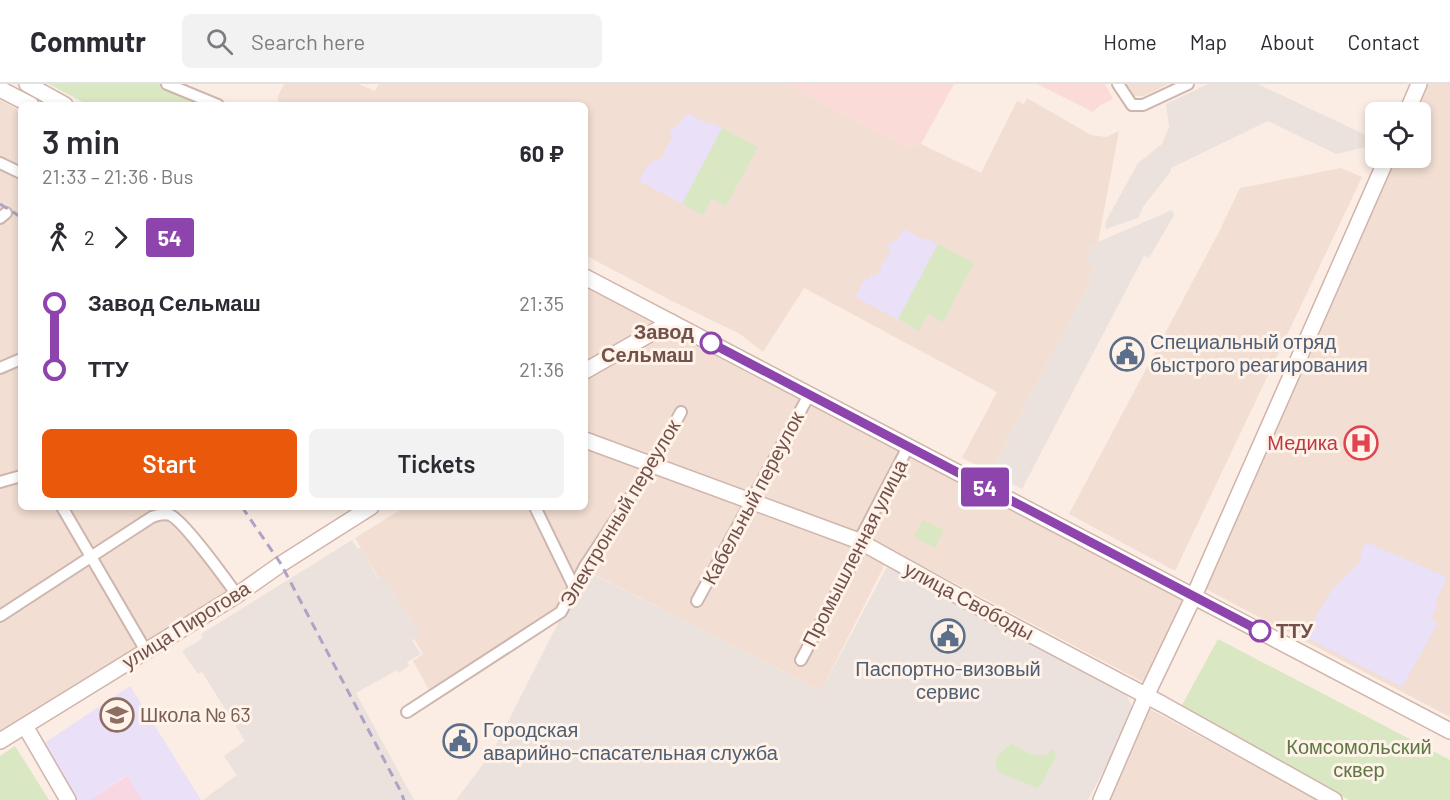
<!DOCTYPE html>
<meta charset="utf-8">
<style>
body{margin:0;font-family:Barlow,sans-serif;background:#f2f2f3;color:#2b2b33;height:100vh;display:flex;flex-direction:column;font-size:22px;white-space:nowrap}
*{box-sizing:border-box;margin:0}
p{font-size:20px;color:#7c7c81}
.icon{flex:none;width:33px;height:33px;fill:none;stroke:currentColor;stroke-width:2;stroke-linecap:round;stroke-linejoin:round}
.map{position:relative;flex:1;overflow:hidden}
.sheet{position:absolute;left:18px;top:18px;width:570px;height:408px;display:flex;flex-direction:column;background:#fff;border-radius:9px;box-shadow:0 3px 9px #0003}
.sheet>*{flex:none}
.badge{padding:0 12px;border-radius:4px;font-size:21px;line-height:39px}
.controls{position:absolute;left:1365px;top:18px;display:grid;gap:12px}
.controls a{display:grid;place-items:center;width:66px;height:66px;border-radius:9px;background:#fff;box-shadow:0 3px 9px #0003;font-size:30px}
.map>.badge{position:absolute;translate:-50% -50%;box-shadow:0 0 0 3px #fff}
.legs{display:flex;align-items:center;gap:9px;height:66px;padding:0 24px;font-size:20px}
.legs p{margin-inline-start:auto}
.headline{display:flex;align-items:center;justify-content:space-between;height:102px;padding:0 24px}
h1{font-size:33px;font-weight:600;line-height:45px}
.primary-button{display:flex;gap:12px;margin-top:auto;padding:12px 24px}
.primary-button a{flex:1;height:69px;border-radius:9px;background:#ea580c;color:#fff;font-size:24px;font-weight:600;line-height:69px;text-align:center}
.primary-button a+a{background:#f2f2f3;color:#2b2b33}
ul{padding:0 24px;list-style:none}
li{display:flex;align-items:center;gap:21px;height:66px;font-size:22px}
li i{display:grid;place-items:center;width:9px;height:100%;margin:0 8px;background:currentColor}
li i::after{content:'';width:15px;height:15px;margin:-8px;border:4px solid;border-radius:50%;background:#fff}
li p{margin-inline-start:auto}
li:first-child i{background:linear-gradient(#0000 50%,currentColor 0)}
li:last-child i{background:linear-gradient(currentColor 50%,#0000 0)}
header{display:flex;align-items:center;gap:36px;box-sizing:border-box;height:84px;padding:0 30px;background:#fff;border-bottom:2px solid #e1e1e2}
header strong{font-size:28px}
nav{display:flex;gap:33px;margin-inline-start:auto;font-size:21px}
.search{width:420px;height:54px;background:#f2f2f3;display:flex;align-items:center;gap:15px;box-sizing:border-box;padding:0 21px;border-radius:9px;color:#7c7c81;font-size:22px}
.map>svg:first-child{display:block}
.residential{fill:#f2ded2}
.commercial{fill:#fbdbd8}
.industrial{fill:#ebe2de}
.education{fill:#eae0f7}
.medical{fill:#f9d7e2}
.green{fill:#d9e8c3}
.lines{fill:none;stroke-linecap:round;stroke-linejoin:round}
.street-casing{stroke:#ceb6ae;stroke-width:14}
.secondary-casing{stroke:#d1b4ab;stroke-width:18}
.street{stroke:#fff;stroke-width:10}
.secondary{stroke:#fff;stroke-width:15}
.rail{stroke:#aea3c4;stroke-width:3;stroke-dasharray:9 6;stroke-linecap:butt}
.line-1-casing{stroke:#fff;stroke-width:14}
.line-1{stroke:#8e44ad;stroke-width:9}
.stop-1-dot{fill:#fff;stroke:#8e44ad;stroke-width:3}
.labels{text-anchor:middle;stroke-width:6;stroke-linejoin:round;paint-order:stroke}
.stop-label{font-size:20px;font-weight:bold;fill:#72514b;stroke:#fef2e9;text-anchor:end}
.service-label{font-size:20px;fill:#4e5e75;stroke:#fef2e9;text-anchor:start}
.health-label{font-size:20px;fill:#be3a42;stroke:#fef2e9;text-anchor:end}
.street-label{font-size:20px;fill:#72514b;stroke:#fef2e9}
.education-label{font-size:20px;fill:#785e54;stroke:#fef2e9;text-anchor:start}
.park-label{font-size:20px;fill:#5d7843;stroke:#fef2e9}
</style>
<header>
<strong>Commutr</strong>
<div class="search"><svg class="icon" aria-label="search" viewBox="0 0 24 24"><circle cx="10" cy="10" r="6"/><path d="M15 15l6 6"/></svg>Search here</div>
<nav><a>Home</a><a>Map</a><a>About</a><a>Contact</a></nav>
</header>
<div class="map">
<svg width="1450" height="716" viewBox="0 0 1450 716">
<rect width="100%" height="100%" fill="#fbede4"/>
<g class="residential">
<polygon points="284,0 358,0 375,7 379,0 788,0 885,53 891,54 908,63 921,60 981,89 1017,17 1024,20 1027,14 1091,51 1106,53 1119,47 1097,164 1090,163 1094,179 1087,204 990,388 962,374 997,308 804,204 763,268 740,250 672,217 585,171 585,21 279,21 278,12"/>
<polygon points="1123,0 1168,0 1144,12 1134,12 1126,7"/>
<polygon points="1427,0 1450,0 1450,633 1202,503 1394,74 1420,74 1420,28 1414,28"/>
<polygon points="0,16 21,27 21,423 166,423 171,437 213,481 230,507 0,652"/>
<polygon points="1341,84 1362,93 1175,487 1069,430 1219,148 1240,104"/>
<polygon points="585,202 1187,513 1143,598 892,466 821,607 586,486 561,528 429,606 413,577 423,570 355,454 405,423 585,423"/>
<polygon points="1148,624 1317,716 1107,716"/>
</g>
<g class="commercial">
<polygon points="788,0 954,0 921,60 908,63 891,54 885,53"/>
<polygon points="1037,0 1105,0 1113,15 1099,22 1093,28"/>
</g>
<g class="industrial">
<polygon points="1208,0 1258,0 1370,53 1366,63 1336,70 1268,37 1171,84 1171,87 1143,123 1138,134 1106,145 1105,139 1138,79 1162,60 1169,43 1166,20"/>
<polygon points="1172,126 1174,131 1149,174 1144,172 1022,405 990,388 1087,204 1094,179 1087,178 1090,163 1097,164 1098,158"/>
<polygon points="352,456 358,465 361,464 378,495 384,492 421,550 412,556 421,570 407,578 409,582 399,589 397,586 356,609 414,716 203,716 237,691 224,672 245,657 202,588 198,590 182,567 203,554 201,550"/>
<polygon points="891,475 1124,606 1131,620 1131,634 1088,716 456,716 493,667 585,486 821,607"/>
</g>
<g class="education">
<polygon points="687,29 708,40 710,38 758,63 726,122 712,114 703,131 639,97 649,79 652,80 655,75 658,77 660,73 662,74 665,68 664,67 673,52 669,49 672,43 675,44 677,41 678,42"/>
<polygon points="904,145 924,156 926,154 974,179 943,238 928,230 919,247 855,213 865,194 868,196 871,191 874,192 876,189 878,190 882,183 881,182 891,167 886,164 889,159 891,160 893,157 895,158"/>
<polygon points="1366,458 1447,493 1435,520 1438,522 1431,535 1438,539 1402,603 1304,552 1331,507 1362,476 1360,471"/>
<polygon points="130,602 201,716 142,716 126,692 90,716 77,716 43,660"/>
</g>
<polygon class="medical" points="127,692 142,716 90,716"/>
<g class="green">
<polygon points="49,0 162,0 208,21 88,21"/>
<polygon points="722,44 758,63 726,122 712,114 703,131 682,120"/>
<polygon points="938,160 974,179 943,238 928,230 919,247 898,235"/>
<polygon points="923,436 944,446 935,464 914,453"/>
<polygon points="1218,555 1450,676 1450,716 1349,716 1182,621"/>
<path d="M1011,659C1023,668 1032,672 1046,671L1053,665L1056,672L1041,701L1037,704L1000,689L996,685V674Z"/>
<polygon points="15,662 49,716 0,716 0,672"/>
</g>
<g class="lines">
<defs>
<g id="street">
<polyline points="167,0 218,21"/>
<polyline points="1118,0 1132,21 1143,21 1188,0"/>
<polyline points="0,79 21,89"/>
<polyline points="0,134 6,129"/>
<polyline points="0,284 21,275"/>
<polyline points="0,398 21,392"/>
<polyline points="62,423 146,567"/>
<polyline points="535,423 574,503"/>
<polyline points="697,517 809,311"/>
<path d="M0,532L152,433C158,431 164,429 170,431C183,436 227,497 237,511"/>
<polyline points="801,576 859,467 859,457 908,363"/>
<polyline points="407,628 561,528 585,482 652,381 681,328"/>
</g>
<g id="secondary">
<polyline points="27,0 65,21"/>
<polyline points="0,5 31,21"/>
<polyline points="1407,28 1419,0"/>
<polyline points="585,193 1450,647"/>
<polyline points="585,287 671,238"/>
<polyline points="585,356 859,457 967,517 1162,620 1334,716"/>
<polyline points="25,642 68,716"/>
<polyline points="0,657 237,511 281,480 371,423"/>
<polyline points="1101,716 1146,612 1194,512 1387,74"/>
</g>
</defs>
<use href="#street" class="street-casing"/>
<use href="#secondary" class="secondary-casing"/>
<use href="#street" class="street"/>
<use href="#secondary" class="secondary"/>
<g class="rail">
<polyline points="0,120 21,133"/>
<polyline points="242,423 281,480 400,706 404,716"/>
</g>
</g>
<g class="lines">
<defs>
<polyline id="line-1" points="711,259 1260,547"/>
</defs>
<use href="#line-1" class="line-1-casing"/>
<use href="#line-1" class="line-1"/>
</g>
<defs>
<symbol id="civic-ring" viewBox="-11 -11 22 22"><circle r="9.5" fill="#fef2e9" stroke="#5c6f8a" stroke-width="1.5"/><path d="M-.6-6.5H3V-4.5H.6V-3L4-1V1h2V6H-6V1h2V-1L-.6-3ZM-1.2 2.5V6h2.4V2.5Z" fill="#5c6f8a"/></symbol>
<symbol id="hospital-ring" viewBox="-11 -11 22 22"><circle r="9.5" fill="#fef2e9" stroke="#e0444e" stroke-width="1.5"/><path d="M-5-5h3v3.5h4V-5h3V5h-3V1.5h-4V5h-3Z" fill="#e0444e"/></symbol>
<symbol id="school-ring" viewBox="-11 -11 22 22"><circle r="9.5" fill="#fef2e9" stroke="#8d6e63" stroke-width="1.5"/><path d="M0-5L7-2L0 1L-7-2ZM-4 1L0 2.5L4 1V4Q0 6-4 4Z" fill="#8d6e63"/></symbol>
</defs>
<g fill-rule="evenodd">
<use href="#civic-ring" x="1108" y="251" width="38" height="38"/>
<use href="#hospital-ring" x="1342" y="340" width="38" height="38"/>
<use href="#civic-ring" x="929" y="533" width="38" height="38"/>
<use href="#school-ring" x="98" y="612" width="38" height="38"/>
<use href="#civic-ring" x="441" y="638" width="38" height="38"/>
</g>
<g class="stop-1-dot">
<circle cx="711" cy="259" r="10"/>
<circle cx="1260" cy="547" r="10"/>
</g>
<g class="labels">
<g class="stop-label">
<text x="694" y="255">Завод<tspan x="694" dy="23">Сельмаш</tspan></text>
<text x="1276" y="554" text-anchor="start">ТТУ</text>
</g>
<g class="service-label">
<text x="1150" y="265">Специальный отряд<tspan x="1150" dy="23">быстрого реагирования</tspan></text>
<text x="948" y="592" text-anchor="middle">Паспортно-визовый<tspan x="948" dy="23">сервис</tspan></text>
<text x="483" y="653">Городская<tspan x="483" dy="23">аварийно-спасательная служба</tspan></text>
</g>
<g class="health-label">
<text x="1338" y="366">Медика</text>
</g>
<g class="street-label">
<text transform="translate(753 414) rotate(-62)" y="7">Кабельный переулок</text>
<text transform="translate(620 429) rotate(-59)" y="7">Электронный переулок</text>
<text transform="translate(855 469) rotate(-63)" y="7">Промышленная улица</text>
<text transform="translate(969 517) rotate(28)" y="7">улица Свободы</text>
<text transform="translate(186 541) rotate(-32)" y="7">улица Пирогова</text>
</g>
<g class="education-label">
<text x="140" y="638">Школа № 63</text>
</g>
<g class="park-label">
<text x="1359" y="670">Комсомольский<tspan x="1359" dy="23">сквер</tspan></text>
</g>
</g>
</svg>
<div class="controls">
<a><svg class="icon" aria-label="locate" viewBox="0 0 24 24"><circle cx="12" cy="12" r="6"/><path d="M12 2v4M12 18v4M2 12h4M18 12h4"/></svg></a>
</div>
<b class="badge" style="left:985px;top:403px;background:#8e44ad;color:#fff">54</b>
<section class="sheet">
<div class="headline"><div><h1>3 min</h1><p>21:33 – 21:36 · Bus</p></div><b>60 ₽</b></div>
<div class="legs"><svg class="icon" aria-label="walk" viewBox="0 0 24 24"><circle cx="13" cy="4" r="2"/><path d="M13 8l-2 6 4 7M11 14l-3 7M7 12l3-4h3l4 4"/></svg>2<svg class="icon" aria-label="forward" viewBox="0 0 24 24"><path d="M9 5l7 7-7 7"/></svg><b class="badge" style="background:#8e44ad;color:#fff">54</b></div>
<ul>
<li><i style="color:#8e44ad"></i><b>Завод Сельмаш</b><p>21:35</p></li>
<li><i style="color:#8e44ad"></i><b>ТТУ</b><p>21:36</p></li>
</ul>
<div class="primary-button"><a>Start</a><a>Tickets</a></div>
</section>
</div>
